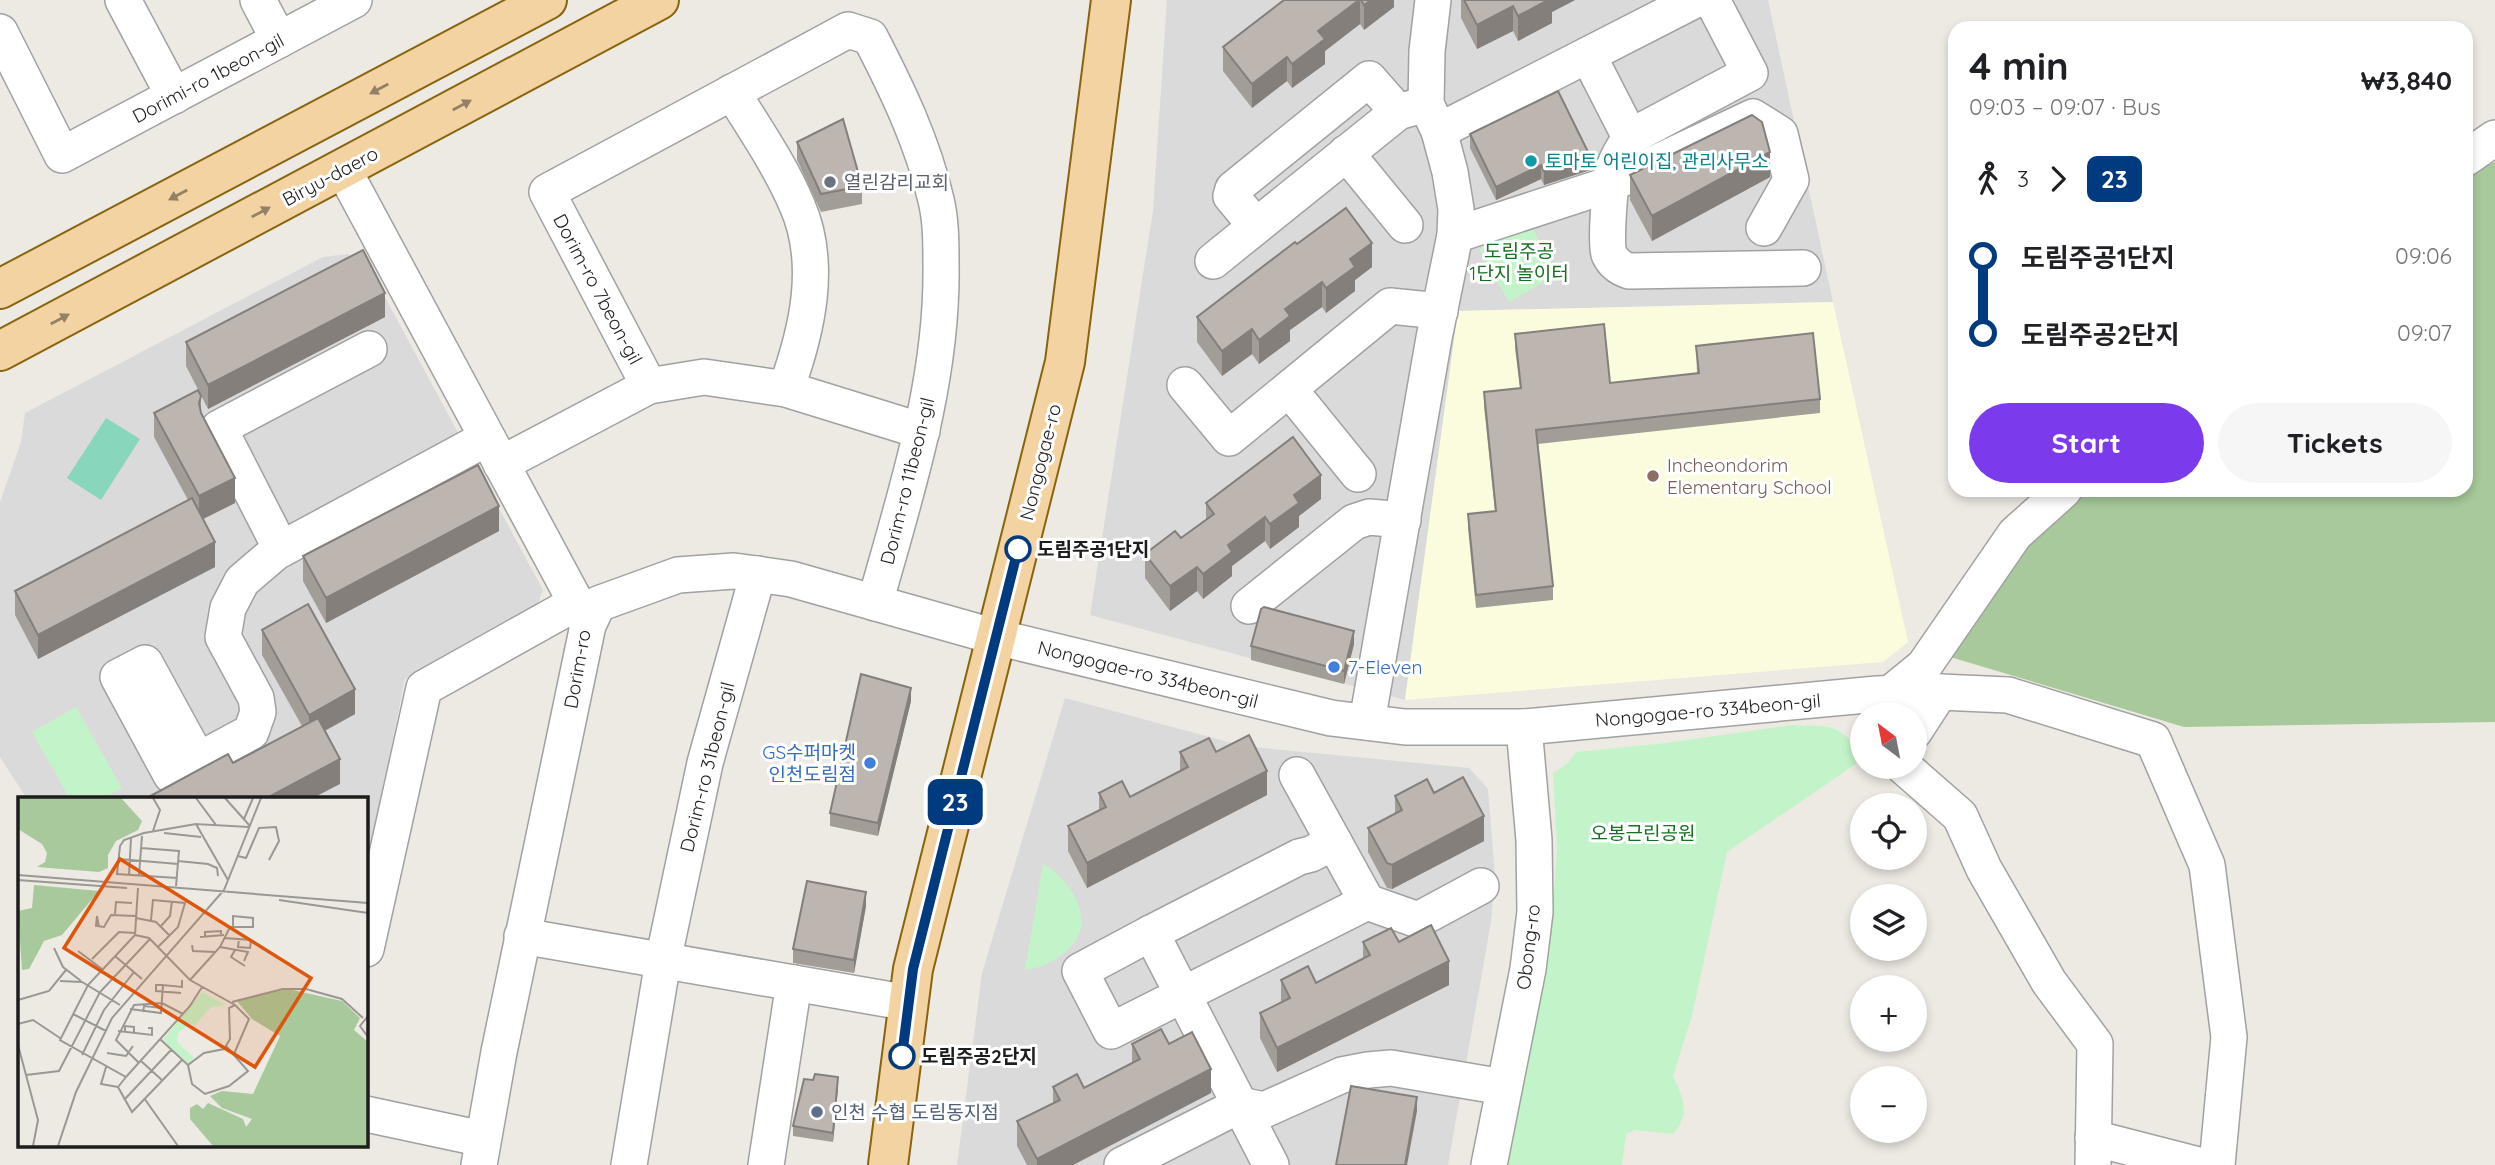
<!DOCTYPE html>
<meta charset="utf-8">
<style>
body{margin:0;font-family:Quicksand,"Noto Sans KR",sans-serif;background:#f6f6f6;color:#202124;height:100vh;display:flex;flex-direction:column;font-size:26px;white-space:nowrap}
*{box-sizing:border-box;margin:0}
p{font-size:23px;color:#757577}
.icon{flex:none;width:38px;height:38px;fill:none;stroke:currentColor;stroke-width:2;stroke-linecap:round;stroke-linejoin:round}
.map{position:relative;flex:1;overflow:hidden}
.side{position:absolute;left:1948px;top:21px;width:525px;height:476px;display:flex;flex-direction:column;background:#fff;border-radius:21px;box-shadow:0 4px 10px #0003}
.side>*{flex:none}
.badge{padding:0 14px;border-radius:10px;font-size:24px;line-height:46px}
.needle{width:46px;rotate:328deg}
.tools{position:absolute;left:1850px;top:702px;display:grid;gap:14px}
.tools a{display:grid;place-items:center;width:77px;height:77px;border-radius:50%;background:#fff;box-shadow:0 4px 10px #0003;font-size:35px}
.map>.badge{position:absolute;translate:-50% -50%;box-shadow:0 0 0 4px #fff}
.legs{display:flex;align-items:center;gap:10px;height:77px;padding:0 21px;font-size:23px}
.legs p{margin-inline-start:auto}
.overview{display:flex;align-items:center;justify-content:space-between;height:119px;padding:0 21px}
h1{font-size:38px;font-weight:800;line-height:52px}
.primary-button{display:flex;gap:14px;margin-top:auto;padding:14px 21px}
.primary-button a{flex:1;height:80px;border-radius:42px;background:#7c3aed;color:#fff;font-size:28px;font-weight:800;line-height:80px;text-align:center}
.primary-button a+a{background:#f6f6f6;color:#202124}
ul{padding:0 21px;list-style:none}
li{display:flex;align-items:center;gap:24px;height:77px;font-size:26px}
li i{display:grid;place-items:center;width:10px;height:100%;margin:0 9px;background:currentColor}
li i::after{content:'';width:18px;height:18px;margin:-9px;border:5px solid;border-radius:50%;background:#fff}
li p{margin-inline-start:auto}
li:first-child i{background:linear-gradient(#0000 50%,currentColor 0)}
li:last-child i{background:linear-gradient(currentColor 50%,#0000 0)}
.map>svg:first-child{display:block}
.residential{fill:#dbdada}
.education{fill:#fbfcdd}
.forest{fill:#a7c99b}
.park{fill:#c3f4c9}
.pitch{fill:#88d6bb}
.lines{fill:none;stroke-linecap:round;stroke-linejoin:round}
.minor-casing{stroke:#a1a1a1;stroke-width:38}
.major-casing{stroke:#88640d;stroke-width:42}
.minor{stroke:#fff;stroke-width:35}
.major{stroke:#f3d3a2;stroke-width:38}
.wall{fill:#a39d97}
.shaded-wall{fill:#847f7b}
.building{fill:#bdb6b0;stroke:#847f7b;stroke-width:2}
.oneway{fill:#938166}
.line-1-casing{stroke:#fff;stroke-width:16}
.line-1{stroke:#003b80;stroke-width:10}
.culture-dot{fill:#0f9aa8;stroke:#fff;stroke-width:2.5}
.worship-dot{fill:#6b7280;stroke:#fff;stroke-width:2.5}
.education-dot{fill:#8d6e63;stroke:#fff;stroke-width:2.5}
.stop-1-dot{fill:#fff;stroke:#003b80;stroke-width:3.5}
.shop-dot{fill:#3f7fe0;stroke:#fff;stroke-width:2.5}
.service-dot{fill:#5c6f8a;stroke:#fff;stroke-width:2.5}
.labels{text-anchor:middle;stroke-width:6;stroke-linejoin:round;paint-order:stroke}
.street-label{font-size:19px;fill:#1d1d1d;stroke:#fff}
.culture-label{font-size:19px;fill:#0d838f;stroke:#fff;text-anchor:start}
.worship-label{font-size:19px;fill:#5b616d;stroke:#fff;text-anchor:start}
.park-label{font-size:19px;fill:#157120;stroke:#fff}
.education-label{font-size:19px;fill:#785e54;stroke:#fff;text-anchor:start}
.stop-label{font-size:19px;font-weight:bold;fill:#1d1d1d;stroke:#fff;text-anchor:start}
.shop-label{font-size:19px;fill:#366cbe;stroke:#fff;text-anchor:start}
.service-label{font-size:19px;fill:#4e5e75;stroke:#fff;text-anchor:start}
.inset-road{fill:none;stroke:#9a9894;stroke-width:2}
.view{fill:#de560d;fill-opacity:0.15;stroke:#de560d;stroke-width:3.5}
.inset-edge{fill:none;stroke:#1d1d1d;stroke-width:3.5}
</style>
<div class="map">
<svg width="2495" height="1165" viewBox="0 0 2495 1165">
<rect width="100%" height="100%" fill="#edeae3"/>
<g class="residential">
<polygon points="1167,0 1768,0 1833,302 1458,311 1405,700 1090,615 1153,210"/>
<polygon points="348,254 366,262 543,590 537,606 405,679 366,870 366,799 27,799 0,757 0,502 21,442 25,413 323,257"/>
<polygon points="1065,698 1243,746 1469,768 1488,789 1495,876 1491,922 1448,1165 957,1165 982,973"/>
</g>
<polygon class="education" points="1833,302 1908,642 1883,662 1405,700 1458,311"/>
<polygon class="forest" points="2495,162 2495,722 2184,727 1920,648 2046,490 2466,490 2466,175"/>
<g class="park">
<polygon points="1528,221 1558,274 1509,302 1479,249"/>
<polygon points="76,707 122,788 102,799 70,799 32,732"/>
<path d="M1792,725C1826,727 1838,721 1859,752L1856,764L1727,852L1692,1016L1673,1076C1683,1097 1691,1115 1673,1134L1635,1130L1626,1134L1622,1165H1507L1552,921L1557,849L1553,773L1567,764L1576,752L1666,743Z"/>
<path d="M1043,864C1064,874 1087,906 1080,931C1073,953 1045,968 1025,970Z"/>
</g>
<polygon class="pitch" points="106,418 140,439 101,500 67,478"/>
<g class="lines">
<defs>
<g id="minor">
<polyline points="123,0 174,96"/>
<polyline points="258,0 279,40"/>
<polyline points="0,32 62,155 354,0"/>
<polyline points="1588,55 1630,137 1750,73 1712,0"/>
<path d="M732,92C755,129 780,165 797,205C823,264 807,331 786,389"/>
<polyline points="1439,131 1695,0"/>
<path d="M1630,137C1624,148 1615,160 1613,171C1610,184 1605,244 1609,254C1613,263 1620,268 1629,271L1803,268"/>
<polyline points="1346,153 1405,225"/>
<polyline points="2466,158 2495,138"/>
<polyline points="343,169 588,625"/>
<polyline points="1256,226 1231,196 1233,189 1369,79 1398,112"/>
<polyline points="1455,235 1611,184 1753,117 1780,134 1791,180 1764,228"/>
<polyline points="1213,261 1398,112 1426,104"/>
<polyline points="1185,385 1229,438 1390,306 1440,311"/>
<path d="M649,386L547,192L848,30L870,37C897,89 923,143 936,200C941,220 941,243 941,264C943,381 906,492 875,603"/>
<polyline points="1289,389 1358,474"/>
<polyline points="501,464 649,386 704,377 786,389 922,431"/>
<polyline points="281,549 219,428 369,349"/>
<polyline points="1249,606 1354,522 1369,517 1403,520"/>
<polyline points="1891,693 1924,666 2015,534 2064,490"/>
<polyline points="1367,722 1434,338 1455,235 1456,209 1450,172 1439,131 1426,104 1427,51 1433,0"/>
<polyline points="1914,732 1940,692"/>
<polyline points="198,760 145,663 118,677 171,775 251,732 258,712 256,698 223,637 228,608 242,581 276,552 487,438"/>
<polyline points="1903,766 1960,816 1984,869 2049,982 2095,1044 2093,1165"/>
<polyline points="1334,842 1367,902 1418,920 1481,886"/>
<polyline points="1151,933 1080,971 1111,1031 1367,902"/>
<polyline points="522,936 909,1003"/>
<polyline points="366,949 424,688 576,603"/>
<polyline points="366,1114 483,1139"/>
<polyline points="2093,1138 2198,1165"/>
<polyline points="479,1165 499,1052 588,625 598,604 678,575 734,571 791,579 996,637 1331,718 1405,727 1524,727 1877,694 1940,692 2008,695 2153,740 2207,865 2229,1037 2217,1165"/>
<polyline points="629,1165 663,961 705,763 758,574"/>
<polyline points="766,1165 794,983"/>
<polyline points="1122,1165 1240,1105 1264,1110 1342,1075 1368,1070 1391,1068 1503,1087"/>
<polyline points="1271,1165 1151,933 1299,857 1311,854 1334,842 1297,775"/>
<polyline points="1489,1165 1528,969 1535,912 1534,840 1524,727"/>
</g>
<g id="major">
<polyline points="0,289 547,0"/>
<polyline points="0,351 659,0"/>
<polyline points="888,1165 913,969 1065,362 1111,0"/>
</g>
</defs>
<use href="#minor" class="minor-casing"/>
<use href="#major" class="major-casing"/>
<use href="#minor" class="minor"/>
<use href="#major" class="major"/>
</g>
<g class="wall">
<polygon points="1284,0 1394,0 1394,7 1364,30 1360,24 1325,51 1325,64 1292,88 1287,81 1252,108 1223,71 1223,47"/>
<polygon points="1461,0 1575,0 1552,12 1552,23 1518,41 1513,31 1477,49 1461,18"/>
<polygon points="1470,134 1590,170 1544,185 1541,179 1496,200 1470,148"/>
<polygon points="797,142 862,186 862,204 821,212 797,160"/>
<polygon points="1630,175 1770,177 1652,241 1630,200"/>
<polygon points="1297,244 1372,267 1355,280 1355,291 1326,313 1322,307 1290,330 1290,341 1259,364 1252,354 1222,376 1197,342 1197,317"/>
<polygon points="385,317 208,409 186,366 186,342"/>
<polygon points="1515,334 1610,383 1697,373 1696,346 1820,399 1820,413 1538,444 1553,586 1553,600 1476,608 1468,528 1468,514 1495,511 1484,406 1484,392 1520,388 1515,348"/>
<polygon points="201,396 201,413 235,503 203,519 215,567 38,659 15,615 15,591 188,500 154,437 154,413"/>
<polygon points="1321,499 1299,516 1299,527 1270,549 1265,541 1232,566 1232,576 1203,599 1197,591 1170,611 1145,578 1145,554 1181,538 1206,520 1206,503"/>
<polygon points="499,531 326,623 303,581 303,556"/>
<polygon points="262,630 355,714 325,731 340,784 233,763 302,726 262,655"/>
<polygon points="1354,644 1344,684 1251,660 1251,646"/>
<polygon points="911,701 878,836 830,826 830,813"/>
<polygon points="1180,752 1216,752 1267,795 1087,888 1068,851 1068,826 1099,810 1099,793 1130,797 1180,771"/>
<polygon points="1434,793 1484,841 1392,889 1387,888 1368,852 1368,828 1395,814 1395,796"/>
<polygon points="866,906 854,973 793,963 793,949"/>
<polygon points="1363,942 1399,942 1449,985 1277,1072 1260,1038 1260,1013 1281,1002 1281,980 1316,983 1363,959"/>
<polygon points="1132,1044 1169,1044 1211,1093 1073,1165 1027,1165 1017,1146 1017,1121 1053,1103 1053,1087 1084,1088 1132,1063"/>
<polygon points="838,1087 833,1142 793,1136 793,1126"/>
</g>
<g class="shaded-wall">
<polygon points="1360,0 1360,24 1325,51 1325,64 1292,88 1292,64 1318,31"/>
<polygon points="1371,0 1394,0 1394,7 1364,30 1364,5"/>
<polygon points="1547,0 1575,0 1552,12 1552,23 1518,41 1518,16"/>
<polygon points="1513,6 1513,31 1477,49 1477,25"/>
<polygon points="1287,57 1287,81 1252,108 1252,84"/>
<polygon points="1770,152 1770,177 1652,241 1652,216"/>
<polygon points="1590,156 1590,170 1544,185 1544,171"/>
<polygon points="1541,165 1541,179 1496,200 1496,187"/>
<polygon points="1372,243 1372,267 1355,280 1355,291 1326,313 1326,288 1350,259"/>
<polygon points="1322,282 1322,307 1290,330 1290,341 1259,364 1259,340 1285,309"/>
<polygon points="385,293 385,317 208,409 208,385"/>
<polygon points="1252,329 1252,354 1222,376 1222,351"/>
<polygon points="1321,475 1321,499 1299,516 1299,527 1270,549 1270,524 1294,495"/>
<polygon points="235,478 235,503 199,521 199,496"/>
<polygon points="499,506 499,531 326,623 326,598"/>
<polygon points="1265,517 1265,541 1232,566 1232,576 1203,599 1203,574 1228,545"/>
<polygon points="215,542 215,567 38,659 38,635"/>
<polygon points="1197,567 1197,591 1170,611 1170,586"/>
<polygon points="1354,631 1354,644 1344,684 1344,671"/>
<polygon points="911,688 911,701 878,836 878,823"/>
<polygon points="355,689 355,714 309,739 309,715"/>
<polygon points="340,759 340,784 311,799 265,799"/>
<polygon points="1267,771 1267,795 1087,888 1087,863"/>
<polygon points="1484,816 1484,841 1392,889 1392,865"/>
<polygon points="866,892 866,906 854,973 854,960"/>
<polygon points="1449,961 1449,985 1277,1072 1277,1048"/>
<polygon points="1211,1069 1211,1093 1073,1165 1037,1165 1037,1159"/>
<polygon points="838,1077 838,1087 833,1142 833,1133"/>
<polygon points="1417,1097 1417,1111 1407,1165 1405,1165"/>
</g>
<g class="building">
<polygon points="1284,0 1359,0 1318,31 1325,39 1292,64 1287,57 1252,84 1223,47"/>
<polygon points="1361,0 1371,0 1364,5"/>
<polygon points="1464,0 1548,0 1518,16 1513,6 1477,25"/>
<polygon points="1558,91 1590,156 1544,171 1541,165 1496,187 1470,134"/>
<polygon points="1752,115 1762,122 1770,152 1652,216 1630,175"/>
<polygon points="843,119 862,186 821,194 797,142"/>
<polygon points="1346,208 1372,243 1350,259 1355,267 1326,288 1322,282 1285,309 1290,316 1259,340 1252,329 1222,351 1197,317 1295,242 1297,244"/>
<polygon points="363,250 385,293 208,385 186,342"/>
<polygon points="1604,324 1610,383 1699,373 1696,346 1813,333 1820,399 1536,430 1553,586 1476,595 1468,514 1496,511 1484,392 1521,388 1515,334"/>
<polygon points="198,390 201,396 199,403 201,413 235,478 199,496 154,413"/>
<polygon points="1293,437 1321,475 1294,495 1299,503 1270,524 1265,517 1228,545 1232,552 1203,574 1197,567 1170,586 1145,554 1175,531 1181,538 1214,514 1206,503"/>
<polygon points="478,465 499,506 326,598 303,556"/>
<polygon points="192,498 215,542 38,635 15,591"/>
<polygon points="308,604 355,689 309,715 262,630"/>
<polygon points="1264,607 1354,631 1344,671 1251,646 1261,609"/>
<polygon points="861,674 911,688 878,823 830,813"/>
<polygon points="318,718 340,759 265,799 145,799 228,754 233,763"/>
<polygon points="1249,735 1267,771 1087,863 1068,826 1106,807 1099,793 1122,781 1130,797 1188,767 1180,752 1209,738 1216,752"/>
<polygon points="1463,777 1484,816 1392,865 1387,863 1368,828 1402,810 1395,796 1427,779 1434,793"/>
<polygon points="807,881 866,892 854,960 793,949"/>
<polygon points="1431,925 1449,961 1277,1048 1260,1013 1290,998 1281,980 1308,966 1316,983 1370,955 1363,942 1391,928 1399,942"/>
<polygon points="1161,1029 1169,1044 1192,1032 1211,1069 1037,1159 1017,1121 1060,1100 1053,1087 1077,1074 1084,1088 1140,1059 1132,1044"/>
<polygon points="815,1074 838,1077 833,1133 793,1126 804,1079 813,1080"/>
<polygon points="1351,1086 1417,1097 1405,1165 1336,1165"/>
</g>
<defs><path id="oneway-solid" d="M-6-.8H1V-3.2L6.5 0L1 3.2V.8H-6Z" transform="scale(1.75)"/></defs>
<g class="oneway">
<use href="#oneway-solid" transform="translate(379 89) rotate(152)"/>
<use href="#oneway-solid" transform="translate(462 105) rotate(-28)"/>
<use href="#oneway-solid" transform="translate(178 195) rotate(152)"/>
<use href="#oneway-solid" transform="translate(261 212) rotate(-28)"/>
<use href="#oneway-solid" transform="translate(60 319) rotate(-28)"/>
</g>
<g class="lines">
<defs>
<polyline id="line-1" points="902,1056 913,969 1018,549"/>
</defs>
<use href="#line-1" class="line-1-casing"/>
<use href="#line-1" class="line-1"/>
</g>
<circle class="culture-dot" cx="1531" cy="161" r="7"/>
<circle class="worship-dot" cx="830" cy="182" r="7"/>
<circle class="education-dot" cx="1653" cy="476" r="7"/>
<g class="stop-1-dot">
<circle cx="1018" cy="549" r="12"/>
<circle cx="902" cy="1056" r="12"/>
</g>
<g class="shop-dot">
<circle cx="1334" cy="667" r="7"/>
<circle cx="870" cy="763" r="7"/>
</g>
<circle class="service-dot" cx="817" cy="1112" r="7"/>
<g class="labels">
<g class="street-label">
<text transform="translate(208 78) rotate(-28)" y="7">Dorimi-ro 1beon-gil</text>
<text transform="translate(330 176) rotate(-28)" y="7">Biryu-daero</text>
<text transform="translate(598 289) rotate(62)" y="7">Dorim-ro 7beon-gil</text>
<text transform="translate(1040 462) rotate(-76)" y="7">Nongogae-ro</text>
<text transform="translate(907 481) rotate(-76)" y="7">Dorim-ro 11beon-gil</text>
<text transform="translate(577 669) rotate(-80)" y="7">Dorim-ro</text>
<text transform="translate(1148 674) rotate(14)" y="7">Nongogae-ro 334beon-gil</text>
<text transform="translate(1708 710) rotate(-5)" y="7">Nongogae-ro 334beon-gil</text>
<text transform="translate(707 767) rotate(-76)" y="7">Dorim-ro 31beon-gil</text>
<text transform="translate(1528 947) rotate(-83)" y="7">Obong-ro</text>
</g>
<g class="culture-label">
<text x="1545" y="168">토마토 어린이집, 관리사무소</text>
</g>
<g class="worship-label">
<text x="844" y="189">열린감리교회</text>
</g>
<g class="park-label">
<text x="1519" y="258">도림주공<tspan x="1519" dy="22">1단지 놀이터</tspan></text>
<text x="1643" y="840">오봉근린공원</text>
</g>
<g class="education-label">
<text x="1667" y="472">Incheondorim<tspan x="1667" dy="22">Elementary School</tspan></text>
</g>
<g class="stop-label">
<text x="1037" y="556">도림주공1단지</text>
<text x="921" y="1063">도림주공2단지</text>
</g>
<g class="shop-label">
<text x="1348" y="674">7-Eleven</text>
<text x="856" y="759" text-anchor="end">GS수퍼마켓<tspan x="856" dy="22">인천도림점</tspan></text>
</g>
<g class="service-label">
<text x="831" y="1119">인천 수협 도림동지점</text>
</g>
</g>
<g transform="translate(18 797)">
<rect width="350" height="350" fill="#edeae3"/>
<path d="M0,1H103L124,24L120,33L98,44L90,58V71L81,75L19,70L27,65L29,56L24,47L0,32ZM16,88L81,94L44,138L26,144L11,172L4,173L0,114L14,111ZM270,192L324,204L342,221L336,233L350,245V349H195L172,322V311L179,307L185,312L190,306L225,322L228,330L234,322L204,311L192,299L204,294L235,297L262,239L234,222L218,203Z" fill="#a7c99b"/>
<path d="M184,195L208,208L193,210L177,228L172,227L160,236L159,245L176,261L171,267L145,243Z" fill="#c3f4c9"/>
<path class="inset-road" d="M178,1L198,28M207,1L232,29M226,22L235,1M135,34L142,13L135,1M146,36L183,40M123,51L161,54L158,89M220,59L228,61L241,31L258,30L261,44L251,63M101,62L160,67M160,64L190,67L199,71L200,79M0,78L350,106M111,78L113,41M121,78L124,39M159,81L99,77L102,49L106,43L126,36L178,27M0,83L109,91M210,83L178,27L231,30M120,91L117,138L70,188L42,243L108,280L172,209L184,190M261,103L350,116M97,117L98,105L114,106M118,121L138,125L152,139M133,123L135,103L167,106L160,130L140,150M143,129L152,119L154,104M81,130L79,119L78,129L86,130L93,118L118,119M117,138L131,141L172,183L217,208L231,222L216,257M187,139V135L203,134V137M182,140L206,138M206,141L233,143L232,151L220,150L221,142M174,148L175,154L197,155M202,150L230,155L226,164M36,151L45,170L63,184M217,153L213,160L227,169M60,154L84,172M97,159L124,182M74,162L101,135L117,136M172,183L202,150L212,130H235V121L215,119V129M42,184L64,185L102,208M145,188H138V194L163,196M0,203L31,194L48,173M214,205L265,192H288L324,202L345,221M112,212L143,216L145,188L164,190V183M125,215L126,209L144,211M55,217L88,234M350,219L342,229L350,240M0,227L15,223L42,241M100,234L134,238V231H130M107,235V229L116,230V236M142,242L170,268L174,287L187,297L211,289L230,274L208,249M0,248L20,323L15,349M89,256L108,259L115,249M64,258L86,213L116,175M123,264L145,284M121,266L98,243L116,208L144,206L165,217M170,268L186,256L206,252L212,242L211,211L217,208M88,270L83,287L100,290M8,278L41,274L82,195L132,142M108,280L100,290L114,315L164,263M126,301L160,349M106,303L153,253M40,349L58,295L94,221L206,93L243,1"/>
<path class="view" d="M102,62L293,181L237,270L46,151Z"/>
<rect width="350" height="350" class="inset-edge"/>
</g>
</svg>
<div class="tools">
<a><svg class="needle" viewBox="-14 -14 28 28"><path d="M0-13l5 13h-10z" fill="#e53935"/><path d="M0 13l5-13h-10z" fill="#757577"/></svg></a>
<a><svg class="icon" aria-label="locate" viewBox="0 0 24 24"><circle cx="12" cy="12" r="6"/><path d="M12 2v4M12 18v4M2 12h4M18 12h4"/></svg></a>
<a><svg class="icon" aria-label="layers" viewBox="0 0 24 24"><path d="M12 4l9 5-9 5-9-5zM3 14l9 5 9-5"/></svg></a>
<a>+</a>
<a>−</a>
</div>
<b class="badge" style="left:955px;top:802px;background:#003b80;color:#fff">23</b>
<section class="side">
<div class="overview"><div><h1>4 min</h1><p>09:03 – 09:07 · Bus</p></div><b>₩3,840</b></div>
<div class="legs"><svg class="icon" aria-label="walk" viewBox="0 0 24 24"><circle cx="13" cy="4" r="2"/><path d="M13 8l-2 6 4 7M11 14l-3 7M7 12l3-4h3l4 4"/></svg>3<svg class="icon" aria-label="forward" viewBox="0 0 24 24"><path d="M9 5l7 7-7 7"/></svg><b class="badge" style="background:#003b80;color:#fff">23</b></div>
<ul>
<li><i style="color:#003b80"></i><b>도림주공1단지</b><p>09:06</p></li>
<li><i style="color:#003b80"></i><b>도림주공2단지</b><p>09:07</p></li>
</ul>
<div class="primary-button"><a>Start</a><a>Tickets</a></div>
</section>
</div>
